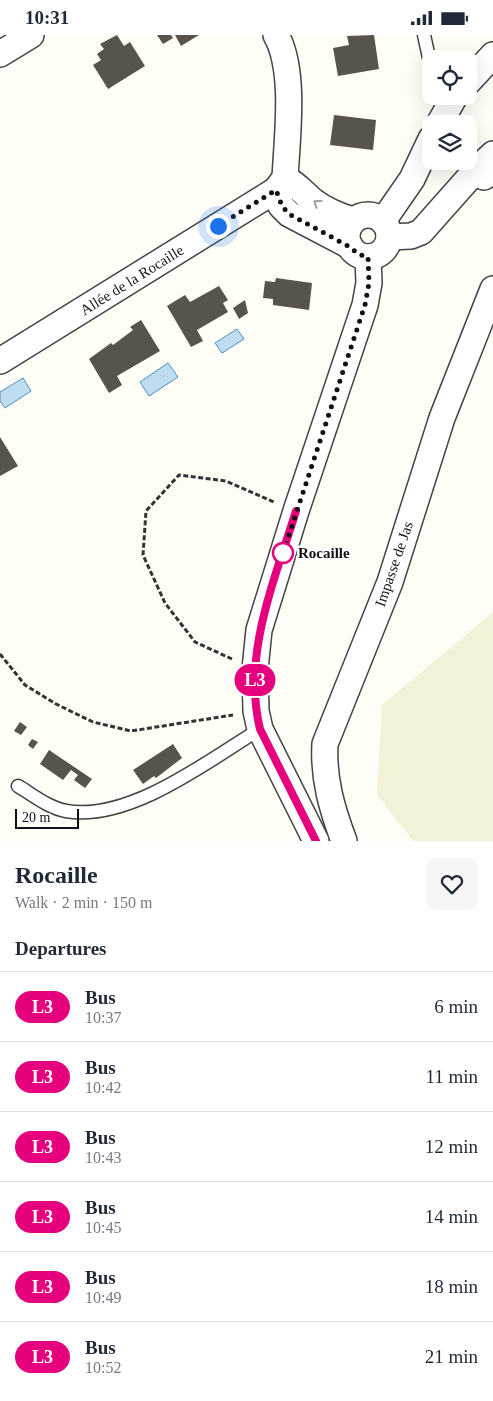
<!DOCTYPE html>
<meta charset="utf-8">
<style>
body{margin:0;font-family:"Times New Roman",serif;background:#f6f6f7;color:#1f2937;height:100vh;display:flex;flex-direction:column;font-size:19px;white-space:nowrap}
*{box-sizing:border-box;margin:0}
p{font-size:16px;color:#747a83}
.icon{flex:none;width:28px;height:28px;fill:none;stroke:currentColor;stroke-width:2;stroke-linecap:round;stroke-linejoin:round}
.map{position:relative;height:806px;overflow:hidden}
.side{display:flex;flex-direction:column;background:#fff;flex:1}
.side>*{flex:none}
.badge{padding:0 10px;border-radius:16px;font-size:18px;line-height:32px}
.fabs{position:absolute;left:422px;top:15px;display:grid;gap:10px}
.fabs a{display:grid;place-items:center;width:55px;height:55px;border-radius:10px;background:#fff;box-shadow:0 5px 20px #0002;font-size:25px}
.scale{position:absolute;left:15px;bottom:12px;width:64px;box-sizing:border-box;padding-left:5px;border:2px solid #111;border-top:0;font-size:14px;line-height:18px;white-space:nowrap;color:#111;-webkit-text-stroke:4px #fff;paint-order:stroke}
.you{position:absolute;width:25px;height:25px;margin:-12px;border:4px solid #fff;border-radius:50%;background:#1a73e8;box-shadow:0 0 0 8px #1a73e833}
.map>.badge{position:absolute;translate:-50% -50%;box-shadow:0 0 0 2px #fff}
h2{padding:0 15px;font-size:19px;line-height:45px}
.round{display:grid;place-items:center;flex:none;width:52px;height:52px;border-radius:10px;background:#f6f6f7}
.headline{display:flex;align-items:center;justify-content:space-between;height:85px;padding:0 15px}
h1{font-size:24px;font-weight:800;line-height:38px}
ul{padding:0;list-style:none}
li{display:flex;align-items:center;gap:15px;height:70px;padding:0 15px;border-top:1px solid #e0e1e3}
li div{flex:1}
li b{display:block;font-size:19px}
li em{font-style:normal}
li .badge{min-width:55px;font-weight:700;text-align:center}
.status{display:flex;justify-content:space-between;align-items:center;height:35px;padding:0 25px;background:#fff;direction:ltr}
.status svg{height:14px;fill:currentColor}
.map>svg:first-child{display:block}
.farmland{fill:#f3f1d7}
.water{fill:#bfddf1;stroke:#4d8fc1}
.building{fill:#59534e}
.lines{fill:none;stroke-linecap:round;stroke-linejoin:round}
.lane-casing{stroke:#444;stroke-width:15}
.street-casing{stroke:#444;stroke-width:28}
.path{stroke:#333;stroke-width:3;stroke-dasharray:5 2.5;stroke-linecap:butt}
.lane{stroke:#fff;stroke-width:12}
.street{stroke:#fff;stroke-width:25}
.oneway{stroke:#a0a0a0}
.line-casing{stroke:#fff;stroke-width:11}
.line{stroke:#e6007e;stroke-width:8}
.walk{stroke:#111;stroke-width:5;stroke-dasharray:0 9}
.stop-dot{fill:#fff;stroke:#e6007e;stroke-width:2.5}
.labels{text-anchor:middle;stroke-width:5;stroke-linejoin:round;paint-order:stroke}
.street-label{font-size:15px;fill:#111;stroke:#fff}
.stop-label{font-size:15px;font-weight:bold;fill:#111;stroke:#fff;text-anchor:start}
</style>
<div class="status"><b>10:31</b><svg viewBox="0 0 49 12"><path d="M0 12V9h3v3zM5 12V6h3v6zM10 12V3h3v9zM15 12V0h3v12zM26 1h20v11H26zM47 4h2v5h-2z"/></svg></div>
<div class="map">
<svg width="493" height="806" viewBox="0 0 493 806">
<rect width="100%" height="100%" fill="#fefdf6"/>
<polygon class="farmland" points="493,577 493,806 413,806 377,760 382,670"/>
<g class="water">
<polygon points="237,294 244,304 222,318 215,308"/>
<polygon points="168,328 178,342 149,361 140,347"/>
<polygon points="23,343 31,356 5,373 0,366 0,357"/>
</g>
<g class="building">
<polygon points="117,0 124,11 130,7 145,31 108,54 93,30 101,25 97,19 104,14 100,9"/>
<polygon points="157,0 171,0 173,3 163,9"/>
<polygon points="175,0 199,0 181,11"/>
<polygon points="374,0 379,34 338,41 333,13 349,10 347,1"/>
<polygon points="334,80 376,85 373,115 330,110"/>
<polygon points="276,243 312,248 309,275 273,270 273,264 263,263 265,246 275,247"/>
<polygon points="219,251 228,265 223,268 228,277 197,295 203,306 191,312 167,271 185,260 190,267"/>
<polygon points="245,265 248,278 239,284 233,273"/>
<polygon points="141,285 160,316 117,341 122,350 109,358 89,324 111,308 113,310 133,295 130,292"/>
<polygon points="0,402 18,431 0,441"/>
<polygon points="20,687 27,692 21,700 14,696"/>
<polygon points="32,704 38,707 33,714 28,710"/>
<polygon points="173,709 182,723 156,743 154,741 143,749 133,735"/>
<polygon points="49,715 92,744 85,753 74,745 78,740 71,735 63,745 40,729"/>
</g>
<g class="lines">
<defs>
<g id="lane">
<polyline points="424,0 431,32"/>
<path d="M18,751C33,760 49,773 66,776C129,787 208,726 260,694"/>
</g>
<g id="street">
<path d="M276,0C296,35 287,103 285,143"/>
<polyline points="0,19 31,0"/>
<polyline points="469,46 493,20"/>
<polyline points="439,89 455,61"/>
<polyline points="489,138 484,142 476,135 493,119"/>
<path d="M285,143C299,151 302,157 313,166C325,175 339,181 353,185"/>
<polyline points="276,155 281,171 289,179 350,211"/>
<circle cx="368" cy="201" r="21"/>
<polyline points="383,186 412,144 431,104"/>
<polyline points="389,202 411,201 421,197 476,135"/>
<polyline points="0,326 276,155 285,143"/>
<polyline points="316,806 260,694 256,676 255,634 259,595 296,476 365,270 369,248 368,222"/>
<path d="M344,806C332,774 323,744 325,709L390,547L442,383L493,254"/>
</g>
</defs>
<use href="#lane" class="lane-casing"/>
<use href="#street" class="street-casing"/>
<g class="path">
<polyline points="0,619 25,650 56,669 93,687 131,696 233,680"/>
<polyline points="232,624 195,607 165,568 143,520 146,476 179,440 226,446 274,467"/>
</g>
<use href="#lane" class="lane"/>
<use href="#street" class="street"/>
</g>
<defs><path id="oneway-chevron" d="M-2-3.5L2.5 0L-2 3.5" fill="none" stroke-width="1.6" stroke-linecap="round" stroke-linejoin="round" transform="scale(1.25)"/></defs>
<use class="oneway" href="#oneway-chevron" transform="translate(317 168) rotate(-144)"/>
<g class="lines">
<defs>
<path id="line" d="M296,476C274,547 242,620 260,694L316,806"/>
</defs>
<use href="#line" class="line-casing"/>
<use href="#line" class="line"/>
<polyline class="walk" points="218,191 276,155 282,171 289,179 350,212 358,219 368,222 369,248 365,270 283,518"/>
</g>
<circle class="stop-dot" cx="283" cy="518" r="10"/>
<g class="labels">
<g class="street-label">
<text transform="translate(132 245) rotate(-32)" y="5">Allée de la Rocaille</text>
<text transform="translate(394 529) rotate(-71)" y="5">Impasse de Jas</text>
</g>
<g class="stop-label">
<text x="298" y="523">Rocaille</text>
</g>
</g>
</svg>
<div class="fabs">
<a><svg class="icon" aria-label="locate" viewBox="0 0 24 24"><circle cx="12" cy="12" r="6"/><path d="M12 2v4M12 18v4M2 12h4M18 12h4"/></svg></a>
<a><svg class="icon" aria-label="layers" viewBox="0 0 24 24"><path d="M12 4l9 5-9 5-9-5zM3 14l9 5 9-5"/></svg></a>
</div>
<div class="scale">20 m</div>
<div class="you" style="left:218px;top:191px"></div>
<b class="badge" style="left:255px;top:645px;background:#e6007e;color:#fff">L3</b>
</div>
<section class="side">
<div class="headline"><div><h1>Rocaille</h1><p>Walk · 2 min · 150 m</p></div><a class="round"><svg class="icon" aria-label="heart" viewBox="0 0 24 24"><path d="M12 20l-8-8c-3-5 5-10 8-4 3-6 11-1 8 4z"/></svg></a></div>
<h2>Departures</h2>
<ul>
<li><span class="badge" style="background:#e6007e;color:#fff">L3</span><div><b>Bus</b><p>10:37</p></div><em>6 min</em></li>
<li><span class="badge" style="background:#e6007e;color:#fff">L3</span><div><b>Bus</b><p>10:42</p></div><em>11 min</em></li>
<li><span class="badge" style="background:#e6007e;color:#fff">L3</span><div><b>Bus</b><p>10:43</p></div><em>12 min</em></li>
<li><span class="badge" style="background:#e6007e;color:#fff">L3</span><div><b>Bus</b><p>10:45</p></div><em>14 min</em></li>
<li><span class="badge" style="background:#e6007e;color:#fff">L3</span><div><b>Bus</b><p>10:49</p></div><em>18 min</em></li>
<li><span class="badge" style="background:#e6007e;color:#fff">L3</span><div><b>Bus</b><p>10:52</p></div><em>21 min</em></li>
</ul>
</section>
